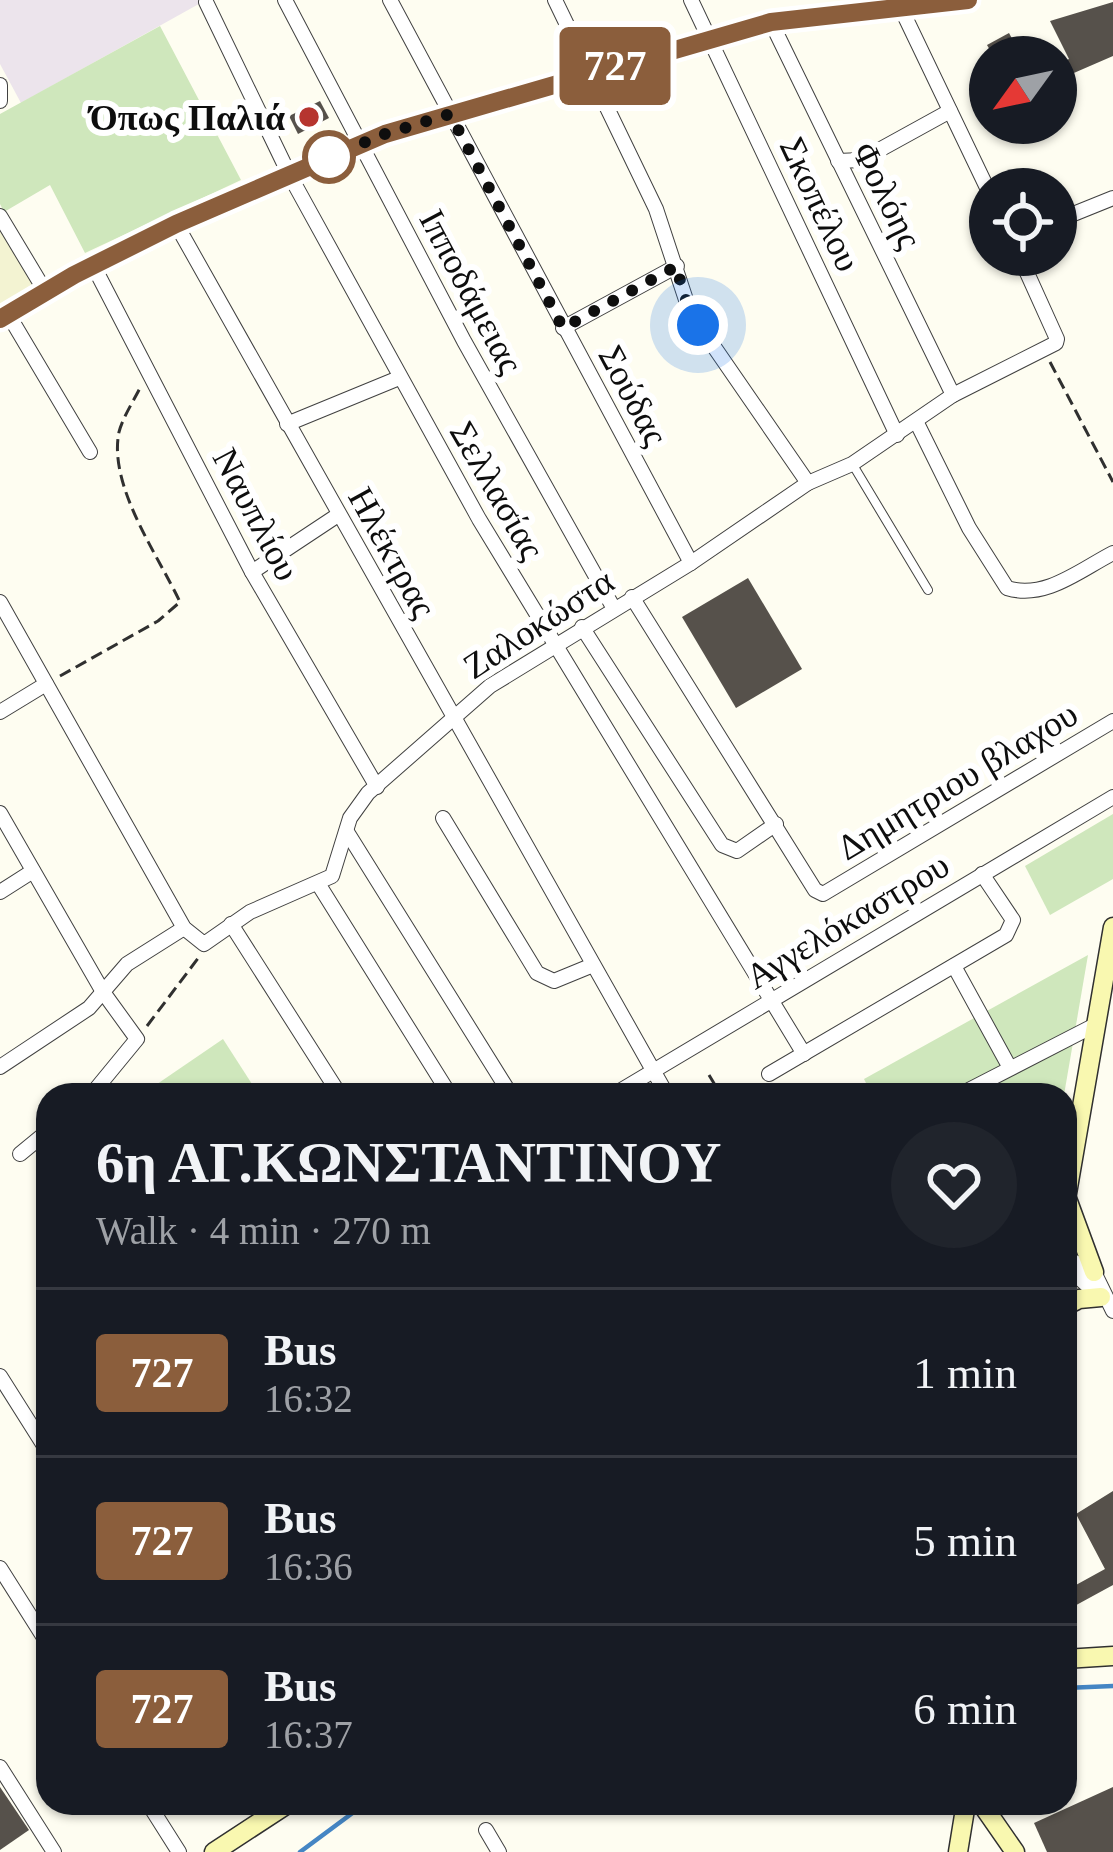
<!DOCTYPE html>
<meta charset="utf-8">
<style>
body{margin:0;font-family:Georgia,serif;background:#20242c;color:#f1f3f6;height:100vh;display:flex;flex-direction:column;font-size:45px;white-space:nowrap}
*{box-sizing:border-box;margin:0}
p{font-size:39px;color:#9ea1a6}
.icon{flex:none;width:66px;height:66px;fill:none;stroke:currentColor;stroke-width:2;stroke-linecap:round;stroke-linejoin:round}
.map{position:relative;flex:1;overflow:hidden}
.side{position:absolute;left:36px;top:1083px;width:1041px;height:732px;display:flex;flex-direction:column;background:#171b24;border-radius:36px;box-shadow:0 3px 9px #0004}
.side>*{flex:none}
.badge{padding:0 24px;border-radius:9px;font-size:42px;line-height:78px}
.needle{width:78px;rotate:237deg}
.controls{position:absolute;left:969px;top:36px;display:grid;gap:24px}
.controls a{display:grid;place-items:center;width:108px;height:108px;border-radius:50%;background:#171b24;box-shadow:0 3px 9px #0004;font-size:60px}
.you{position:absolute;width:60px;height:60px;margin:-30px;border:9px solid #fff;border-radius:50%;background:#1a73e8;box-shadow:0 0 0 18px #1a73e833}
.map>.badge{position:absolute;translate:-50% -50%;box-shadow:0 0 0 6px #fff}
.round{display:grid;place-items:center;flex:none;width:126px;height:126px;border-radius:63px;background:#20242c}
.overview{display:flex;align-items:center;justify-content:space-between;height:204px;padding:0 60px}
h1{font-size:57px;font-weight:700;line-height:90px}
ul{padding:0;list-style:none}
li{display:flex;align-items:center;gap:36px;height:168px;padding:0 60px;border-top:3px solid #363941}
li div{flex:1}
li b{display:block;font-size:45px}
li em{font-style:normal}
li .badge{min-width:132px;font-weight:700;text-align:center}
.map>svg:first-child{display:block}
.industrial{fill:#ece4ec}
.farmland{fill:#f3f3d2}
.green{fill:#cfe7bc}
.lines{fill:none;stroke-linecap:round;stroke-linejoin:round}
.stream{stroke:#4586c4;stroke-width:4.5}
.building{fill:#56514b}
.lane-casing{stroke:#414141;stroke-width:10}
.street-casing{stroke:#414141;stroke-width:16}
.secondary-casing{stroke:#303030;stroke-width:21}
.path{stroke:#303030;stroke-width:3;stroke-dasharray:12 6;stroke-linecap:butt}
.lane{stroke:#fff;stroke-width:8}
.street{stroke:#fff;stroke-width:14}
.secondary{stroke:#f9f8b0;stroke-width:18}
.line-casing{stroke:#fff;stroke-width:27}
.line{stroke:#8b5e3c;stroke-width:18}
.walk{stroke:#0e0e0e;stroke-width:12;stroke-dasharray:0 21.6}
.poi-dot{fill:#b6352f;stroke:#fff;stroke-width:4.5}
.stop-dot{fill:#fff;stroke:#8b5e3c;stroke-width:6}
.labels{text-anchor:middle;stroke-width:12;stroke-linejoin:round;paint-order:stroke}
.poi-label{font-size:36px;font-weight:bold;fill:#0e0e0e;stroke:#fff;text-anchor:end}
.street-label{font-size:36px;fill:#0e0e0e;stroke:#fff}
</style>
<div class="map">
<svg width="1113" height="1852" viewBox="0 0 1113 1852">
<rect width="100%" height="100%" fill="#fefdf1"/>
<polygon class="industrial" points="0,0 206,0 21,103 0,64"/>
<polygon class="farmland" points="0,226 34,283 0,306"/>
<g class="green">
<polygon points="160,26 241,180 85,253 50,185 4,212 0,204 0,114"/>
<polygon points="1113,814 1113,879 1050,915 1025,866"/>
<polygon points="1088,955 1064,1095 872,1095 864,1079"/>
<polygon points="223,1039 259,1095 141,1095"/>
</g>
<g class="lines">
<g class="stream">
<polyline points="1065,1688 1113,1686"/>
<polyline points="425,1803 464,1812 487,1803"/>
<polyline points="300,1852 366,1803"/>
</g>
</g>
<g class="building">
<polygon points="1113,2 1113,56 1060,79 1056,65 1069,59 1050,21"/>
<polygon points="1009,33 1022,57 994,57 987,45"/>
<polygon points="320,101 329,118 298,134 289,116"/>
<polygon points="748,578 802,669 736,708 682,617"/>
<polygon points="1113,1491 1113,1585 1069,1609 1065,1591 1105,1569 1076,1514"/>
<polygon points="0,1787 29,1830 0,1850"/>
<polygon points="1113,1787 1113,1852 1047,1852 1034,1823"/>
</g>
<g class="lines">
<defs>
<polyline id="lane" points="853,465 928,590"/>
<g id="street">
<polyline points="285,0 464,341 613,607"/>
<polyline points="390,0 691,563"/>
<polyline points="555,0 656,209 690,312 808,483"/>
<polyline points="691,0 897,435"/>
<polyline points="897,0 990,194"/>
<polyline points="206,2 289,174 479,519 804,1054"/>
<polyline points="771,22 953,395"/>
<polyline points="0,85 0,101"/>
<polyline points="838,161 861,160 950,111"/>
<polyline points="0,216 45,291"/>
<polyline points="1056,221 1113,198"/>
<polyline points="176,224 667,1095"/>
<polyline points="93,265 252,572 377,787"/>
<polyline points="8,314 90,452"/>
<polyline points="563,328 677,266"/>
<path d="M916,421L969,528L1007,588C1045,600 1080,570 1113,553"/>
<polyline points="287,424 399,378"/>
<polyline points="252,572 338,515"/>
<polyline points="632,597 815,890 823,894 1113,721"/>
<polyline points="0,602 184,928 204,944 250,912 332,876 350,818 368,793 490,686 691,563 808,483 852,464 953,395 1056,343 1057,339 1019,255"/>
<polyline points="582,627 722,845 737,851 776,824"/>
<polyline points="0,712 46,684"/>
<polyline points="0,813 103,992 137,1039 91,1095"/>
<polyline points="443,818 537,973 554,981 593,965"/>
<polyline points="347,832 511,1095"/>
<polyline points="319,885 450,1095"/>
<polyline points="0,892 33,871"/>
<polyline points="231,924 340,1095"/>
<polyline points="954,966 1010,1068"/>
<polyline points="0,1067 89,1008 127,964 184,928"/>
<polyline points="769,1074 1006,935 1013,920 982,874"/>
<polyline points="613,1095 1113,797"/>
<polyline points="959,1095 1097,1024"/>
<polyline points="20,1154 48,1131"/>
<polyline points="1065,1257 1094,1272 1113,1311"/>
<polyline points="1065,1265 1101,1298"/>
<polyline points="0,1376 48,1452"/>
<polyline points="0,1568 48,1644"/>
<polyline points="0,1767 54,1852"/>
<polyline points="148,1803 179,1852"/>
<polyline points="486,1830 499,1852"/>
</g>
<g id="secondary">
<polyline points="0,319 74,275 176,224 408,126 771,22 968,0"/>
<polyline points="1066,1196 1094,1272"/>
<polyline points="1065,1205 1113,927"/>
<polyline points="1065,1306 1079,1299 1101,1297"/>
<polyline points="1065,1659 1113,1656"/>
<polyline points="981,1803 1015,1852"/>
<polyline points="214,1852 289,1803"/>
<polyline points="958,1852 966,1803"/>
</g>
</defs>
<use href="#lane" class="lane-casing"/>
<use href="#street" class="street-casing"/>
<use href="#secondary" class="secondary-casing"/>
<g class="path">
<polyline points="1050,362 1113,482"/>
<path d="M60,676L158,621L180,602C158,555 108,486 119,432C123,417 133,402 140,388"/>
<polyline points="147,1026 199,957"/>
<polyline points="709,1075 721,1095"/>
</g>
<use href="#lane" class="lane"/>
<use href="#street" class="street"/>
<use href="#secondary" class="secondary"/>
</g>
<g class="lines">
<defs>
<polyline id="line" points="0,319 74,275 176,224 385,134 771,22 968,0"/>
</defs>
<use href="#line" class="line-casing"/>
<use href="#line" class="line"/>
<polyline class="walk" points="329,157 317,162 385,134 450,114 563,328 677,266 683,294 698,325"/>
</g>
<circle class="poi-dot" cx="309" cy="117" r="12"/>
<circle class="stop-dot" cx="329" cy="157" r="24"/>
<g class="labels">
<g class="poi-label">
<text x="285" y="130">Όπως Παλιά</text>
</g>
<g class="street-label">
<text transform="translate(888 195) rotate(64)" y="13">Φολόης</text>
<text transform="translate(821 204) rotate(65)" y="13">Σκοπέλου</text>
<text transform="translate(472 291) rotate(62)" y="13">Ιπποδάμειας</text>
<text transform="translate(634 395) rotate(62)" y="13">Σούδας</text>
<text transform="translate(498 490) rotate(60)" y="13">Σελλασίας</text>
<text transform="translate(257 514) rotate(62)" y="13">Ναυπλίου</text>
<text transform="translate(393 552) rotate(61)" y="13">Ηλέκτρας</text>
<text transform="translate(538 623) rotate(-33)" y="13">Ζαλοκώστα</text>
<text transform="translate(957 780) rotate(-31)" y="13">Δημητριου βλαχου</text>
<text transform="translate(847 920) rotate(-31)" y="13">Αγγελόκαστρου</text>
</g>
</g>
</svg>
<div class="controls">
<a><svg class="needle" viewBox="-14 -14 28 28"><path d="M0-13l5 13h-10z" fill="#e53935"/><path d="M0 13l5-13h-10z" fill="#9ea1a6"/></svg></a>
<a><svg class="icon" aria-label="locate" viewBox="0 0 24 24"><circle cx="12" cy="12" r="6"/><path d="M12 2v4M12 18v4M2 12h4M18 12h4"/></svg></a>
</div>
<div class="you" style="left:698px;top:325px"></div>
<b class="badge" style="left:615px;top:66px;background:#8b5e3c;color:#fff">727</b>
<section class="side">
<div class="overview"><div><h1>6η ΑΓ.ΚΩΝΣΤΑΝΤΙΝΟΥ</h1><p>Walk · 4 min · 270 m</p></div><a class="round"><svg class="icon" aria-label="heart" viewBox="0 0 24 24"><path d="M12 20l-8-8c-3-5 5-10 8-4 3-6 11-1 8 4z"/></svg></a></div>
<ul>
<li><span class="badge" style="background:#8b5e3c;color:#fff">727</span><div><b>Bus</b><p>16:32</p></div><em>1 min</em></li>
<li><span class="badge" style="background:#8b5e3c;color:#fff">727</span><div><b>Bus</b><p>16:36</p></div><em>5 min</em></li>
<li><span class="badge" style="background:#8b5e3c;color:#fff">727</span><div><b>Bus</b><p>16:37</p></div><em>6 min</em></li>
</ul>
</section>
</div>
